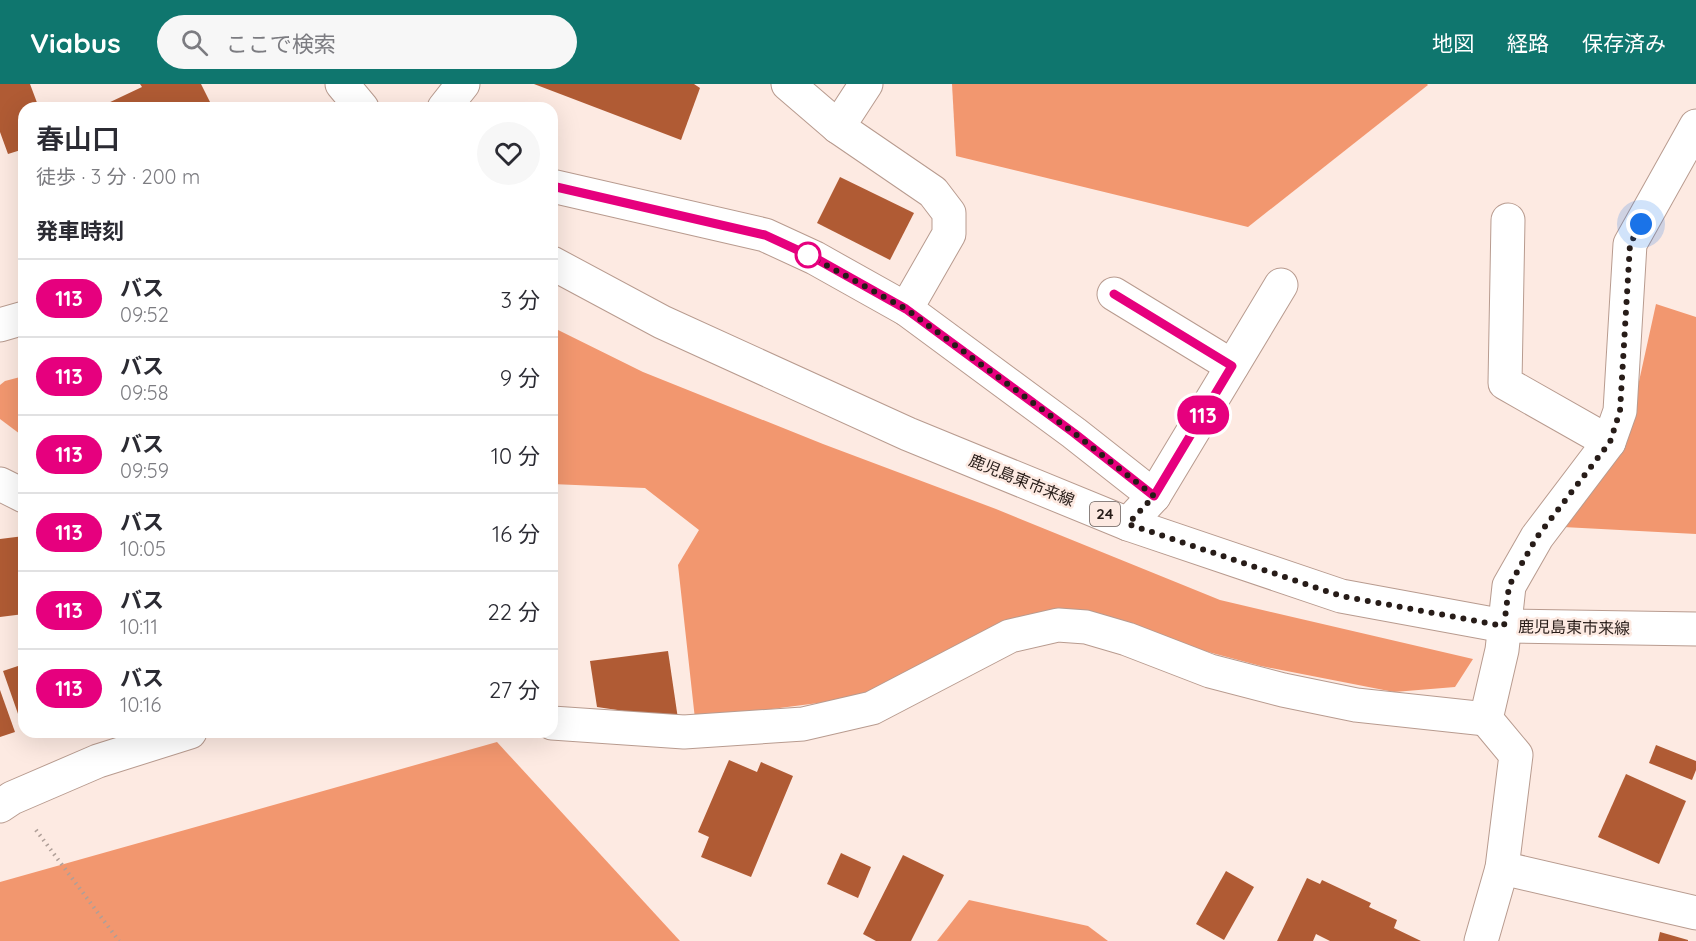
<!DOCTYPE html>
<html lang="ja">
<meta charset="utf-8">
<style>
body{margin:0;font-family:Quicksand,"Noto Sans JP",sans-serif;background:#f7f7f7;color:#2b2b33;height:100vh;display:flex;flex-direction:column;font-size:22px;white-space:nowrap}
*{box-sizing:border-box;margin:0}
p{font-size:20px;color:#7c7c81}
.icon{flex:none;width:33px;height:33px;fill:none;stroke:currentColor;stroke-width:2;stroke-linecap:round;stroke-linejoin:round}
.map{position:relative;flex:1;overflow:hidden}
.details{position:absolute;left:18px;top:18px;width:540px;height:636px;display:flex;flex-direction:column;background:#fff;border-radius:18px;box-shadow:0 6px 24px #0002}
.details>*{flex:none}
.badge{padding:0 12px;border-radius:20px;font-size:21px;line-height:39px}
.you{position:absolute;width:30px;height:30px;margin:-15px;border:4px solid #fff;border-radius:50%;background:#1a73e8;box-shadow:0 0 0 9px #1a73e833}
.map>.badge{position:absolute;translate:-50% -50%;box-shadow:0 0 0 3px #fff}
h2{padding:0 18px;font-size:22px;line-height:54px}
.round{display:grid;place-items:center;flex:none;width:63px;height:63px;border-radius:32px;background:#f7f7f7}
.headline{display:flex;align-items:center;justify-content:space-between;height:102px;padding:0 18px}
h1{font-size:28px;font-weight:600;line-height:45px}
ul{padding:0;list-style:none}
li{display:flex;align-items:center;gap:18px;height:78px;padding:0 18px;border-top:2px solid #e1e1e2}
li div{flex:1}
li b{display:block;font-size:22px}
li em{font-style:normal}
li .badge{min-width:66px;font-weight:700;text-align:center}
header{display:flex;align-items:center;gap:36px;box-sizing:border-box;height:84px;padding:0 30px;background:#0f766e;color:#fff}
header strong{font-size:28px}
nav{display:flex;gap:33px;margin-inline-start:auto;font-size:21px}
.search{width:420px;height:54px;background:#f7f7f7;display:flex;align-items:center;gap:15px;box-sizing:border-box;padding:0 21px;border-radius:33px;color:#7c7c81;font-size:22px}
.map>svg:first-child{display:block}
.forest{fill:#f2976f}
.building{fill:#b05b34}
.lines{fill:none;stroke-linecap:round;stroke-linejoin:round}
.street-casing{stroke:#b89b8f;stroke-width:35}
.secondary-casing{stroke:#b89b8f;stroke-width:35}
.primary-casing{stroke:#b89b8f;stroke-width:35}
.path{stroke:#af9f98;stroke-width:4;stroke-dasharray:1.5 4.5;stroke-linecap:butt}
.street{stroke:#fff;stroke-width:33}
.secondary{stroke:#fff;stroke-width:33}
.primary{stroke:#fff;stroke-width:33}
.line-casing{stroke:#fff;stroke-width:14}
.line{stroke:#e6007e;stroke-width:9}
.walk{stroke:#271c18;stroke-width:6;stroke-dasharray:0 10.8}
.stop-dot{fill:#fff;stroke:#e6007e;stroke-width:3}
.labels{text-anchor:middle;stroke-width:5;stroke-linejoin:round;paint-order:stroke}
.shield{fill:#fdeae2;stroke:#675a55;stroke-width:1.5}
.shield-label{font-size:15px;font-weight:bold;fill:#271c18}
.street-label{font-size:16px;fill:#271c18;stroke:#fdeae2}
</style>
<header>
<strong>Viabus</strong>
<div class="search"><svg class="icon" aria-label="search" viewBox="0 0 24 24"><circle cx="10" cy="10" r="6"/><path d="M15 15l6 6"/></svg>ここで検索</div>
<nav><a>地図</a><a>経路</a><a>保存済み</a></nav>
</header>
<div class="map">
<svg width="1696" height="857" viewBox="0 0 1696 857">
<rect width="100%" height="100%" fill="#fdeae2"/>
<g class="forest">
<polygon points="952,0 1427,0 1428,1 1248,143 956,72"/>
<polygon points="1656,220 1696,233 1696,450 1563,443 1627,352"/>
<polygon points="552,243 643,288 823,360 996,425 1220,516 1473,575 1455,603 1394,608 1261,582 1148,552 1087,533 865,613 695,635 678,481 699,446 645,404 552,400"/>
<polygon points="24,292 24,353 0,335 0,301 5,297"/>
<polygon points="497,658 680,857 0,857 0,798"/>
<polygon points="969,816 1088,842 1108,857 937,857"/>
</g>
<g class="building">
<polygon points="0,0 30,0 39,24 24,24 24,65 8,70 0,48"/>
<polygon points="140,0 201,0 213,24 108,24 106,20 142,3"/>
<polygon points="534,0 694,0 700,4 681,56"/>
<polygon points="840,93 914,129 890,176 817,139"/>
<polygon points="24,452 24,530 0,533 0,455"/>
<polygon points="668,567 678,635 597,623 590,577"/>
<polygon points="24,580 24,647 3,587"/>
<polygon points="0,606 15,648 0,653"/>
<polygon points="1656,661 1696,677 1696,686 1692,696 1649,679"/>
<polygon points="729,676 757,688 761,678 793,692 751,793 701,773 709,753 698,748"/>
<polygon points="1626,690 1686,717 1659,780 1598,753"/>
<polygon points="841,769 871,783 858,814 827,800"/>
<polygon points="903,771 944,791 911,857 876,857 863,850"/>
<polygon points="1226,787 1254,803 1224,856 1196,840"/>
<polygon points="1307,794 1320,800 1322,796 1371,819 1369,823 1397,836 1394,844 1421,857 1330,857 1316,850 1313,857 1277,857"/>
<polygon points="1660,848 1688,856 1688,857 1658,857"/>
</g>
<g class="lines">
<defs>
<g id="street">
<polyline points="788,0 838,43 933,108 949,129 949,150 906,225"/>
<polyline points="444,24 463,0"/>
<polyline points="838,43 866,0"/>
<polyline points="552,102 765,151 815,174 906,225 1074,349 1154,412 1128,440"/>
<polyline points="1508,136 1505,299 1609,358"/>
<polyline points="1114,210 1232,282"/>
<polyline points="0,400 24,412"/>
<polyline points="1154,412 1281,201"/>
<polyline points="552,639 684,648 803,640 872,624 1010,552 1058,541 1086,543 1127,555 1210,587 1283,606 1356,621 1486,635"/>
<polyline points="0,722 12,714 98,677 190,648"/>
<polyline points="1502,784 1696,829"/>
<polyline points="1481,857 1502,784 1516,671 1486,635 1502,566 1509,502 1537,453 1609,358 1620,327 1630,160 1696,42"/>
</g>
<polyline id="secondary" points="0,241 24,234"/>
<g id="primary">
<polyline points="342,0 362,24"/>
<polyline points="552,179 662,238 908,350 1128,440 1341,512 1504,542 1696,545"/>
</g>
</defs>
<use href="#street" class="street-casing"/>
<use href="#secondary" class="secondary-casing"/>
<use href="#primary" class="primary-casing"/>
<polyline class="path" points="36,746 119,857"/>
<use href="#street" class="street"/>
<use href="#secondary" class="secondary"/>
<use href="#primary" class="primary"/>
</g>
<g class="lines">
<defs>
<polyline id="line" points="552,102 765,151 815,174 906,225 1074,349 1154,412 1232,282 1114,210"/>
</defs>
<use href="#line" class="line-casing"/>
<use href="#line" class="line"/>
<polyline class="walk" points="808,171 906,225 1074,349 1154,412 1128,440 1341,512 1504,542 1509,502 1537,453 1610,358 1620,327 1630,160 1641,140"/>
</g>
<circle class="stop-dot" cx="808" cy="171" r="12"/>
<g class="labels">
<rect class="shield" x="1090" y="418" width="30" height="24" rx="4.5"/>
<g class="shield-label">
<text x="1105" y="435">24</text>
</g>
<g class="street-label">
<text transform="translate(1022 396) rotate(22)" y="6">鹿児島東市来線</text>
<text transform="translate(1574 543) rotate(1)" y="6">鹿児島東市来線</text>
</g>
</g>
</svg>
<div class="you" style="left:1641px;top:140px"></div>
<b class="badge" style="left:1203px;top:331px;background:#e6007e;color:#fff">113</b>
<section class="details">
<div class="headline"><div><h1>春山口</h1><p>徒歩 · 3 分 · 200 m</p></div><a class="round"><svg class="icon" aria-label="heart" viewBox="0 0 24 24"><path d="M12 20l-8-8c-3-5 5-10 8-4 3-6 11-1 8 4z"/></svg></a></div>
<h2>発車時刻</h2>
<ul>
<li><span class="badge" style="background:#e6007e;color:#fff">113</span><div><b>バス</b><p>09:52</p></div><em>3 分</em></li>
<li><span class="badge" style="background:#e6007e;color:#fff">113</span><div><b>バス</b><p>09:58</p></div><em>9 分</em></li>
<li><span class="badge" style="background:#e6007e;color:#fff">113</span><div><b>バス</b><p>09:59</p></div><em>10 分</em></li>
<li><span class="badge" style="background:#e6007e;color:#fff">113</span><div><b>バス</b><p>10:05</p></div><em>16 分</em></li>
<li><span class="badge" style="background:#e6007e;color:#fff">113</span><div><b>バス</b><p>10:11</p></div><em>22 分</em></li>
<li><span class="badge" style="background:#e6007e;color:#fff">113</span><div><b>バス</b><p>10:16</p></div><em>27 分</em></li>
</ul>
</section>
</div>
